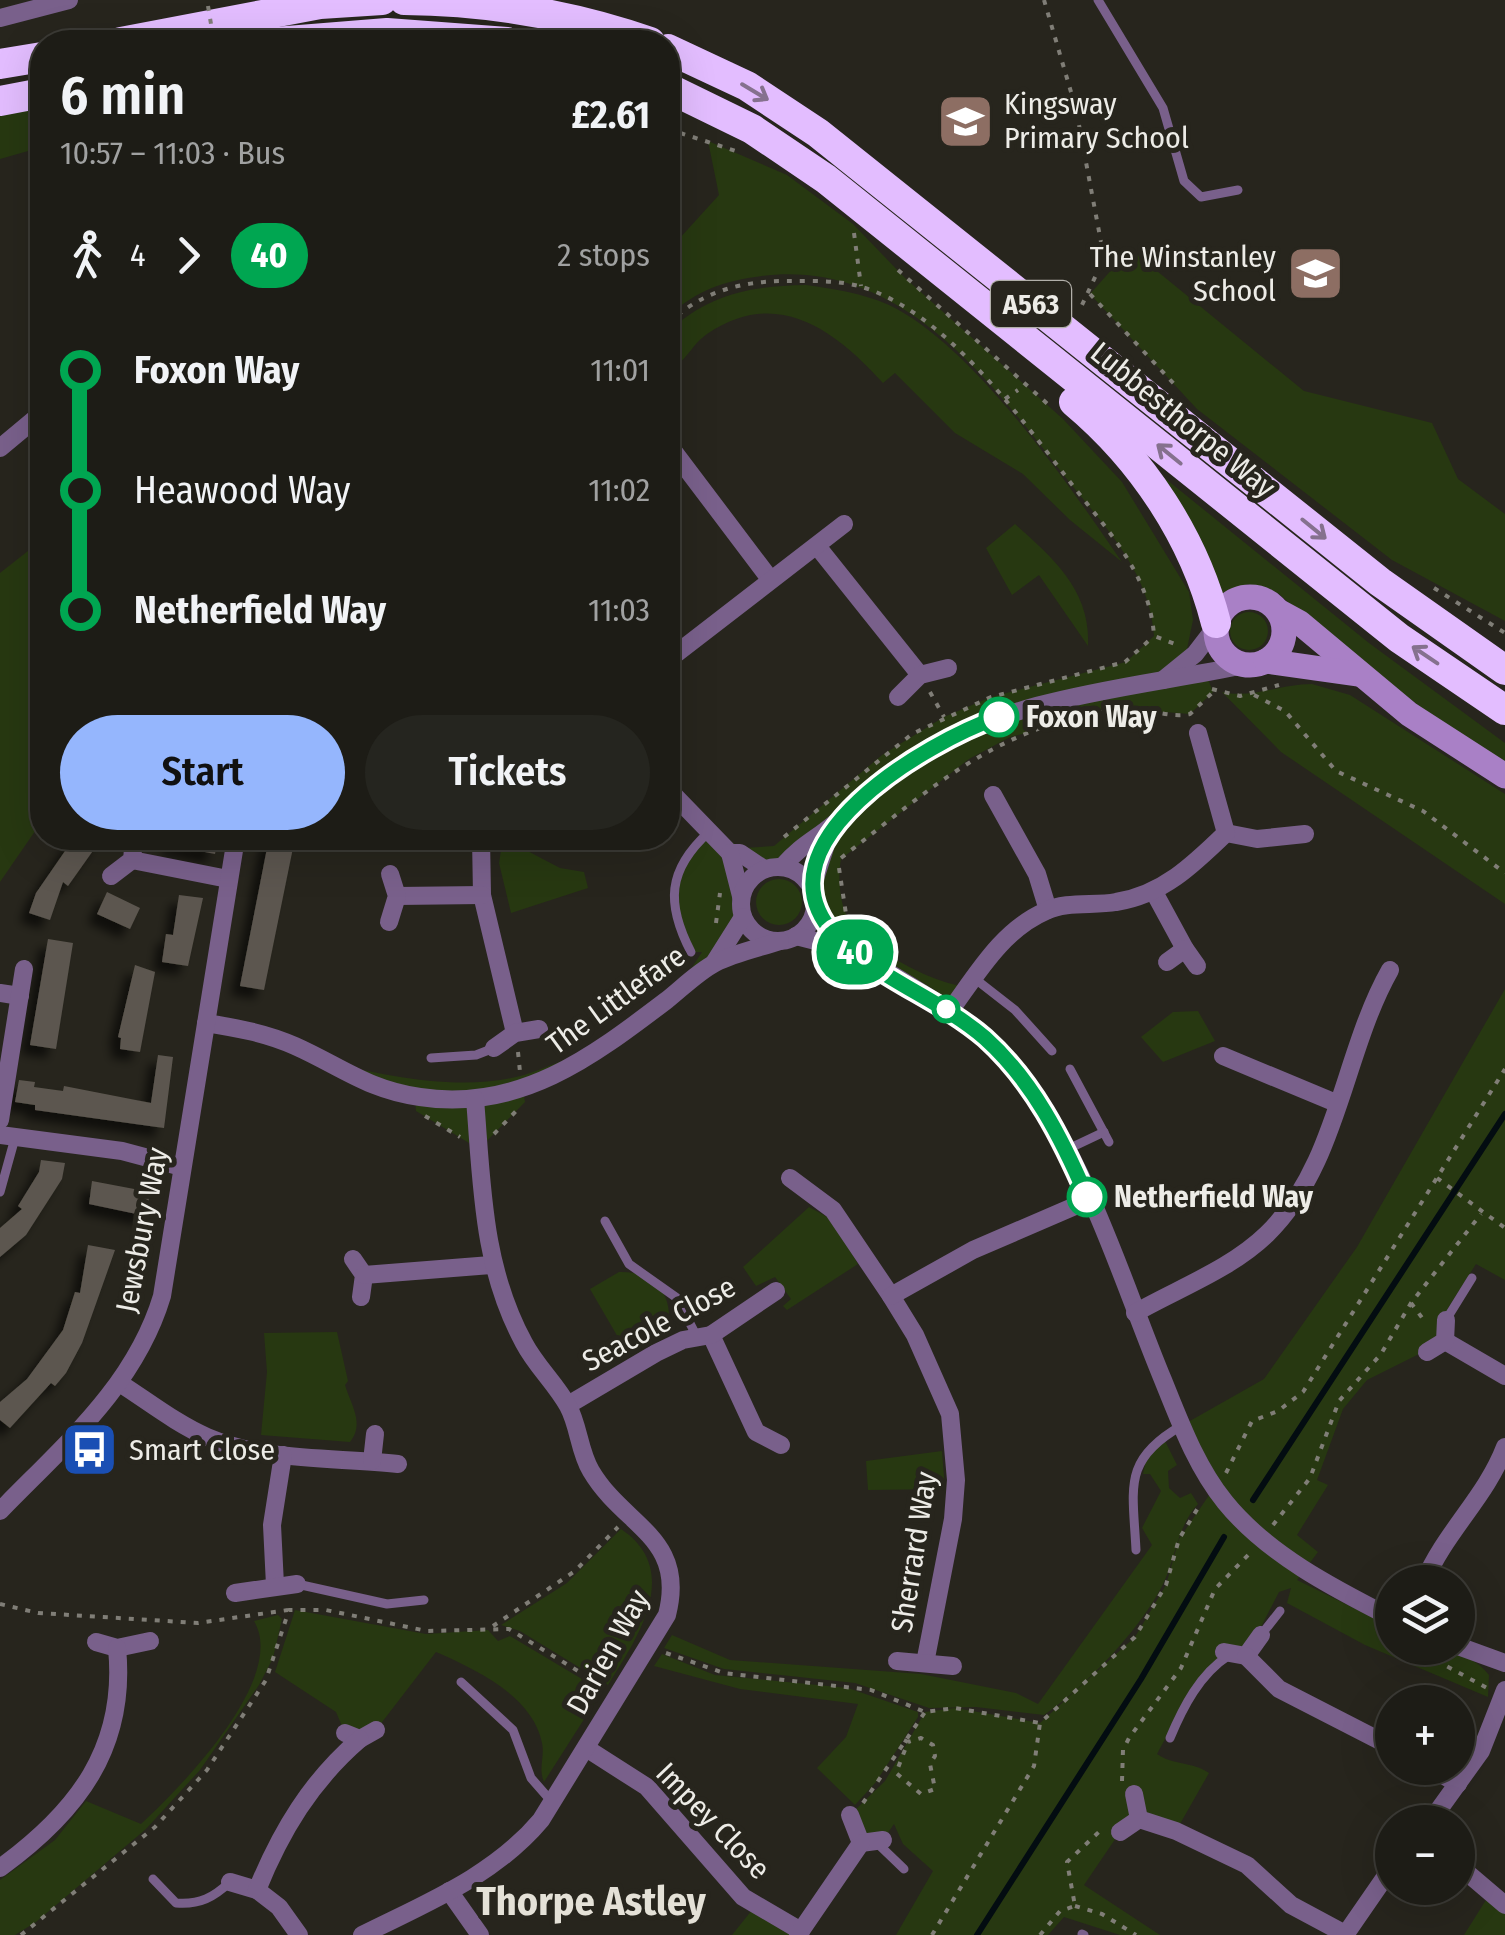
<!DOCTYPE html>
<meta charset="utf-8">
<style>
body{margin:0;font-family:"Fira Sans Condensed",sans-serif;background:#25251f;color:#f1f3f6;height:100vh;display:flex;flex-direction:column;font-size:38px;white-space:nowrap}
*{box-sizing:border-box;margin:0}
p{font-size:32px;color:#a0a1a1}
.icon{flex:none;width:55px;height:55px;fill:none;stroke:currentColor;stroke-width:2;stroke-linecap:round;stroke-linejoin:round}
.map{position:relative;flex:1;overflow:hidden}
.drawer{position:absolute;left:30px;top:30px;width:650px;height:820px;display:flex;flex-direction:column;background:#1d1c16;border-radius:40px;box-shadow:0 10px 40px #0002,0 0 0 2px #3b3a35}
.drawer>*{flex:none}
.badge{padding:0 20px;border-radius:32px;font-size:35px;line-height:65px}
.fabs{position:absolute;left:1375px;top:1565px;display:grid;gap:20px}
.fabs a{display:grid;place-items:center;width:100px;height:100px;border-radius:50%;background:#1d1c16;box-shadow:0 10px 40px #0002,0 0 0 2px #3b3a35;font-size:50px}
.map>.badge{position:absolute;translate:-50% -50%;box-shadow:0 0 0 5px #fff}
.legs{display:flex;align-items:center;gap:15px;height:110px;padding:0 30px;font-size:32px}
.legs p{margin-inline-start:auto}
.headline{display:flex;align-items:center;justify-content:space-between;height:170px;padding:0 30px}
h1{font-size:55px;font-weight:600;line-height:75px}
.action{display:flex;gap:20px;margin-top:auto;padding:20px 30px}
.action a{flex:1;height:115px;border-radius:60px;background:#95b6fd;color:#111;font-size:40px;font-weight:600;line-height:115px;text-align:center}
.action a+a{background:#25251f;color:#f1f3f6}
ul{padding:0 30px;list-style:none}
li{display:flex;align-items:center;gap:35px;height:120px;font-size:38px}
li i{display:grid;place-items:center;width:15px;height:100%;margin:0 12px;background:currentColor}
li i::after{content:'';width:25px;height:25px;margin:-12px;border:8px solid;border-radius:50%;background:#1d1c16}
li p{margin-inline-start:auto}
li:first-child i{background:linear-gradient(#0000 50%,currentColor 0)}
li:last-child i{background:linear-gradient(currentColor 50%,#0000 0)}
.map>svg:first-child{display:block}
.green{fill:#273811}
.lines{fill:none;stroke-linecap:round;stroke-linejoin:round}
.stream{stroke:#030c11;stroke-width:6}
.building{fill:#5c574f;filter:url(#shadow)}
.path{stroke:#807e77;stroke-width:4;stroke-dasharray:5 8;stroke-linecap:butt}
.lane{stroke:#79608b;stroke-width:9}
.street{stroke:#79608b;stroke-width:18}
.secondary{stroke:#a980c6;stroke-width:25}
.highway{stroke:#e3bdff;stroke-width:30}
.path-bridge{stroke:#807e77;stroke-width:4;stroke-dasharray:5 8;stroke-linecap:butt}
.oneway{stroke:#85718e}
.line-1-casing{stroke:#fff;stroke-width:22}
.line-1{stroke:#00a651;stroke-width:15}
.stop-1-dot{fill:#fff;stroke:#00a651;stroke-width:5}
.labels{text-anchor:middle;stroke-width:10;stroke-linejoin:round;paint-order:stroke}
.shield{fill:#27251d;stroke:#b2b0aa;stroke-width:2.5}
.shield-label{font-size:28px;font-weight:bold;fill:#edece7}
.poi-label{font-size:30px;fill:#edece7;stroke:#27251d;text-anchor:start}
.street-label{font-size:30px;fill:#edece7;stroke:#27251d}
.stop-label{font-size:30px;font-weight:bold;fill:#edece7;stroke:#27251d;text-anchor:start}
.district-label{font-size:40px;font-weight:bold;fill:#e4e1d7;stroke:#27251d}
</style>
<div class="map">
<svg width="1505" height="1935" viewBox="0 0 1505 1935">
<defs>
<filter id="shadow"><feDropShadow dx="-9" dy="9" stdDeviation="5" flood-color="#0009"/></filter>
</defs>
<rect width="100%" height="100%" fill="#27251d"/>
<g class="green">
<polygon points="42,106 42,147 0,159 0,116"/>
<path d="M708,141L787,175L853,224L905,278L1063,419L1122,482L1189,592L1193,620L1187,649L1195,654L1182,667L1206,674L1213,692L1190,714L1127,709L1010,737L969,759L841,859C838,875 839,898 846,914C862,947 933,984 968,987L950,1011L852,950L815,896L831,828L783,866L764,869L740,853L735,878L743,917L714,963L674,995L702,952H691C663,897 673,877 709,832L744,848L774,846L882,755L944,717L991,697L1126,662L1154,636C1150,570 1101,523 1063,474C988,377 899,259 762,276C724,281 696,290 668,317V251L719,195Z"/>
<polygon points="1130,249 1304,391 1432,423 1458,479 1505,514 1505,621 1392,560 1197,409 1090,294"/>
<path d="M806,285C835,289 862,293 889,305C973,345 1069,485 1122,562L1070,520L1023,474L955,433L895,373L883,383C835,330 777,286 707,334C691,345 686,363 668,370V332C709,294 751,286 806,285Z"/>
<polygon points="1156,471 1369,643 1505,743 1505,770 1330,639 1278,593 1248,584 1217,596"/>
<path d="M1015,524C1053,558 1091,590 1088,646L1039,575L1012,595L986,548Z"/>
<polygon points="42,540 42,821 0,882 0,573"/>
<circle cx="1249" cy="631" r="19"/>
<path d="M1312,684L1350,695L1505,794V904L1281,752L1222,692C1253,699 1280,684 1312,684Z"/>
<polygon points="503,838 560,868 584,872 588,888 511,913 499,863"/>
<circle cx="779" cy="902" r="23"/>
<path d="M1505,989V1280L1476,1264L1448,1308L1445,1341L1367,1380L1343,1409L1317,1480L1328,1485L1297,1535L1318,1552L1297,1580L1392,1627V1648C1424,1648 1468,1647 1489,1675L1488,1697L1365,1645L1287,1603L1291,1588L1279,1592L1246,1656L1224,1652L1195,1683L1157,1754C1174,1766 1192,1761 1209,1773L1176,1831L1139,1819L1120,1832L1084,1885L1160,1935H1120L1064,1917L1048,1935H896L933,1871L903,1844L894,1824L883,1840L861,1843L850,1815L885,1781L925,1712L955,1708L1040,1723L1135,1637L1166,1585L1179,1539L1214,1488L1181,1426L1264,1379L1357,1247Z"/>
<polygon points="1198,1011 1215,1041 1163,1062 1141,1037 1173,1012"/>
<path d="M589,1050L523,1090L525,1102L479,1149L416,1111L415,1097L324,1062C387,1075 460,1093 524,1075C546,1068 568,1058 589,1050Z"/>
<polygon points="809,1207 831,1219 858,1264 787,1310 783,1306 791,1299 775,1277 756,1286 743,1267"/>
<path d="M619,1272C655,1271 674,1295 668,1329L626,1351L590,1289Z"/>
<path d="M337,1332L348,1381L345,1385C351,1405 365,1424 350,1442L261,1435L267,1372L264,1333Z"/>
<path d="M1164,1439L1177,1465L1168,1471L1169,1488L1180,1498L1191,1493L1198,1504C1179,1525 1177,1549 1167,1575C1149,1621 1085,1688 1044,1715L976,1707L929,1708L855,1683L724,1669L664,1648L672,1635L730,1660L921,1674L1016,1693L1038,1704L1152,1545L1142,1528L1161,1491L1150,1474H1143L1146,1460Z"/>
<polygon points="942,1451 945,1489 868,1490 866,1461"/>
<path d="M621,1529C684,1571 636,1640 608,1685L520,1631L501,1625L567,1583Z"/>
<path d="M295,1610L426,1634L488,1630L498,1641L510,1636L602,1691L544,1782C538,1768 545,1757 542,1743C533,1696 475,1669 436,1652L376,1730L345,1733L336,1712L275,1672Z"/>
<path d="M278,1615L282,1619L273,1658L259,1685L200,1770L146,1829L36,1922L15,1935H0V1880L55,1840L86,1801L141,1824C181,1787 288,1678 254,1621Z"/>
<polygon points="662,1654 715,1675 848,1688 918,1712 918,1717 876,1782 855,1805 817,1768 846,1737 858,1704 740,1689 654,1666"/>
<polygon points="1491,1892 1505,1905 1505,1935 1464,1935"/>
<polygon points="756,1905 798,1935 732,1935"/>
</g>
<g class="lines">
<g class="stream">
<polyline points="1253,1500 1505,1114"/>
<polyline points="977,1935 1141,1679 1224,1537"/>
</g>
</g>
<g class="building">
<polygon points="74,838 102,838 68,886 63,882 50,920 29,913 36,893"/>
<polygon points="171,838 218,838 215,854 170,845"/>
<polygon points="269,838 295,838 264,990 240,986"/>
<polygon points="107,892 140,908 130,929 97,914"/>
<polygon points="179,895 203,898 188,966 162,962 166,934 173,935"/>
<polygon points="48,939 73,943 56,1049 30,1045"/>
<polygon points="135,965 155,972 140,1052 120,1049 121,1038 118,1037"/>
<polygon points="158,1055 173,1057 164,1128 35,1110 35,1105 15,1102 19,1080 35,1082 34,1087 63,1091 64,1086 151,1103"/>
<polygon points="41,1160 65,1163 62,1179 26,1235 0,1257 0,1228 22,1209 18,1206 39,1172"/>
<polygon points="92,1181 150,1192 146,1216 89,1204"/>
<polygon points="88,1245 115,1250 82,1343 66,1373 55,1386 51,1383 10,1428 0,1420 0,1402 27,1379 63,1330 75,1292 80,1293"/>
</g>
<g class="lines">
<g class="path">
<polyline points="1044,0 1076,109 1104,258 1082,305"/>
<polyline points="668,129 739,152"/>
<polyline points="854,233 861,286"/>
<polyline points="898,270 1051,407"/>
<polyline points="1090,294 1175,385"/>
<path d="M668,324C700,292 741,281 786,281C811,281 839,280 862,287C944,312 1017,413 1067,478C1104,527 1150,572 1154,636L1178,645"/>
<polyline points="1005,399 1018,390"/>
<polyline points="1434,588 1505,633"/>
<polyline points="1212,689 1240,696 1279,685"/>
<polyline points="930,692 944,717"/>
<polyline points="1254,695 1285,711 1336,771 1423,811 1505,873"/>
<polyline points="784,837 912,734 991,697 1125,662 1154,636"/>
<path d="M841,858C934,786 999,724 1122,709C1145,706 1168,719 1190,714L1213,692"/>
<polyline points="839,868 846,914 858,929"/>
<polyline points="716,923 720,893"/>
<polyline points="518,1052 520,1072"/>
<polyline points="425,1116 460,1137"/>
<polyline points="494,1134 519,1108"/>
<polyline points="1437,1178 1505,1228"/>
<polyline points="1411,1303 1426,1323"/>
<polyline points="1226,1473 1252,1421 1278,1411 1303,1392 1505,1069"/>
<polyline points="1273,1525 1310,1478 1339,1401 1381,1354 1411,1303 1481,1214"/>
<polyline points="0,1604 38,1613 198,1623 288,1610"/>
<polyline points="493,1626 575,1571 618,1527"/>
<polyline points="1413,1648 1487,1688"/>
<polyline points="666,1653 724,1673 871,1690 925,1712 955,1708 1040,1723"/>
<polyline points="904,1740 908,1742 896,1773 921,1794 935,1789 930,1764 935,1756 933,1745 921,1738 908,1742"/>
<polyline points="1122,1781 1123,1750 1129,1738 1181,1668 1215,1589 1251,1552"/>
<polyline points="863,1803 925,1712"/>
<polyline points="1075,1906 1102,1914 1136,1935"/>
<polyline points="21,1935 155,1827 207,1770 266,1680 289,1610 326,1610 427,1631 509,1629 601,1685"/>
<polyline points="932,1935 1034,1766 1040,1723 1135,1637 1166,1585 1179,1539 1201,1503"/>
<polyline points="1040,1935 1060,1911 1075,1906 1067,1862 1101,1830"/>
</g>
<g class="lane">
<polyline points="1098,0 1163,108 1184,181 1201,197 1238,190"/>
<path d="M691,952C666,904 667,870 709,832"/>
<polyline points="974,978 1015,1010 1052,1051"/>
<polyline points="431,1058 476,1055 494,1048"/>
<polyline points="1070,1069 1109,1142"/>
<polyline points="1066,1150 1104,1132"/>
<polyline points="0,1192 15,1138"/>
<polyline points="605,1221 629,1264 677,1298 697,1337"/>
<polyline points="1446,1320 1472,1278"/>
<path d="M1136,1550C1133,1488 1122,1460 1181,1426"/>
<polyline points="297,1584 387,1604 424,1600"/>
<polyline points="1261,1635 1280,1611"/>
<polyline points="461,1682 513,1730 531,1778 552,1802"/>
<path d="M1170,1738C1183,1707 1200,1674 1228,1656"/>
<polyline points="877,1843 904,1869"/>
<path d="M153,1879L176,1903C200,1905 214,1897 230,1882"/>
<polyline points="1082,1934 1084,1935"/>
</g>
<g class="street">
<polyline points="0,18 69,0"/>
<polyline points="668,444 770,579"/>
<polyline points="0,448 42,413"/>
<polyline points="817,546 920,675"/>
<polyline points="668,660 844,524"/>
<polyline points="1163,680 1195,654 1215,628"/>
<polyline points="898,697 920,675 948,668"/>
<polyline points="668,789 730,853 740,853 764,869"/>
<polyline points="993,795 1037,874 1048,910"/>
<polyline points="1226,833 1257,839 1305,834"/>
<polyline points="481,838 482,895 515,1033"/>
<polyline points="730,853 741,896"/>
<polyline points="132,860 228,879"/>
<path d="M783,866C802,844 815,840 835,823C863,799 888,774 919,755C1016,695 1136,688 1244,665"/>
<circle cx="778" cy="904" r="37"/>
<polyline points="111,876 132,860 134,838"/>
<polyline points="812,888 832,826"/>
<polyline points="1154,892 1185,949"/>
<polyline points="397,896 482,895"/>
<path d="M815,904L834,934L852,950C905,984 964,1013 1007,1060C1084,1148 1119,1274 1163,1380C1180,1422 1196,1466 1225,1502C1267,1554 1333,1588 1392,1618"/>
<polyline points="389,922 397,896 390,874"/>
<polyline points="796,936 847,949"/>
<polyline points="1167,962 1185,949 1197,966"/>
<polyline points="714,963 743,917"/>
<polyline points="0,993 20,996"/>
<path d="M950,1011C977,974 1002,930 1046,911C1066,901 1094,906 1116,902C1162,895 1193,865 1226,833L1198,733"/>
<path d="M206,1023C237,1028 266,1033 295,1046C340,1066 368,1090 420,1097C520,1112 592,1057 667,1000C682,988 698,972 715,963C734,953 759,948 780,941"/>
<polyline points="494,1048 515,1033 539,1029"/>
<polyline points="1223,1056 1336,1103"/>
<polyline points="0,1120 24,969"/>
<polyline points="0,1135 122,1151 182,1167"/>
<polyline points="790,1178 833,1210 891,1296 915,1335 950,1414 956,1480 953,1519 925,1663"/>
<polyline points="353,1259 364,1275 361,1297"/>
<polyline points="364,1275 491,1265"/>
<polyline points="891,1296 973,1250 1089,1200"/>
<path d="M1135,1313C1179,1288 1231,1269 1267,1234C1338,1165 1343,1053 1390,970"/>
<polyline points="711,1335 756,1432 781,1445"/>
<polyline points="1445,1341 1505,1376"/>
<polyline points="1427,1352 1445,1341 1446,1320"/>
<path d="M121,1384C149,1402 177,1424 207,1437C265,1462 336,1457 398,1464"/>
<polyline points="568,1405 656,1353 683,1340 711,1335 776,1291"/>
<polyline points="372,1461 375,1434"/>
<path d="M0,1511C64,1445 135,1386 162,1296L236,838"/>
<path d="M1424,1582C1445,1532 1486,1497 1505,1447"/>
<polyline points="275,1585 272,1525 283,1455"/>
<polyline points="235,1593 297,1584"/>
<polyline points="96,1642 117,1648 150,1641"/>
<polyline points="1458,1646 1505,1663"/>
<polyline points="1224,1652 1246,1656 1261,1635"/>
<polyline points="1246,1656 1279,1689 1392,1747"/>
<polyline points="897,1661 953,1666"/>
<polyline points="345,1733 360,1739 376,1730"/>
<polyline points="586,1748 647,1787 743,1897 801,1931"/>
<polyline points="1431,1768 1458,1784"/>
<polyline points="850,1815 861,1843 883,1840"/>
<polyline points="1139,1819 1176,1831 1247,1865 1291,1905 1345,1934"/>
<polyline points="1430,1822 1481,1751 1505,1690"/>
<polyline points="1120,1832 1139,1819 1134,1794"/>
<polyline points="1458,1865 1505,1905"/>
<path d="M0,1868C77,1812 127,1748 117,1648"/>
<polyline points="230,1882 257,1890"/>
<polyline points="449,1891 480,1935"/>
<path d="M299,1935L279,1907L257,1890C281,1831 311,1781 360,1739"/>
<path d="M362,1935C426,1903 494,1876 541,1820L667,1615C687,1537 624,1527 591,1471C579,1451 579,1426 568,1406C556,1384 536,1366 524,1343C482,1266 482,1184 475,1099"/>
<polyline points="798,1935 861,1843"/>
<polyline points="1345,1935 1392,1867"/>
</g>
<g class="secondary">
<circle cx="1250" cy="631" r="34"/>
<polyline points="1278,611 1300,623 1409,714 1505,776"/>
<polyline points="1266,661 1357,674"/>
</g>
<g class="highway">
<path d="M404,0C489,1 570,14 650,42"/>
<polyline points="121,42 320,4 382,0"/>
<polyline points="275,42 387,33 507,42"/>
<polyline points="668,49 747,86 818,133 1380,582 1505,670"/>
<polyline points="0,64 42,57"/>
<polyline points="668,88 752,129 826,179 1399,638 1505,710"/>
<polyline points="0,101 42,93"/>
<path d="M1074,402C1142,459 1194,537 1216,623"/>
</g>
<polyline class="path-bridge" points="208,6 214,42"/>
</g>
<defs><path id="oneway-shaft" d="M-6 0H5M1.5-3L5.5 0L1.5 3" fill="none" stroke-width="1.6" stroke-linecap="round" stroke-linejoin="round" transform="scale(2.5)"/></defs>
<g class="oneway">
<use href="#oneway-shaft" transform="translate(755 92) rotate(31)"/>
<use href="#oneway-shaft" transform="translate(1169 454) rotate(-141)"/>
<use href="#oneway-shaft" transform="translate(1314 529) rotate(39)"/>
<use href="#oneway-shaft" transform="translate(1425 655) rotate(-146)"/>
</g>
<g class="lines">
<defs>
<path id="line-1" d="M999,717C928,741 751,844 835,935C876,978 940,999 985,1038C1033,1081 1062,1139 1087,1197"/>
</defs>
<use href="#line-1" class="line-1-casing"/>
<use href="#line-1" class="line-1"/>
</g>
<defs>
<symbol id="school-square" viewBox="-11 -11 22 22"><rect x="-9" y="-9" width="18" height="18" rx="4" fill="#8d6e63" stroke="#27251d"/><path d="M0-5L7-2L0 1L-7-2ZM-4 1L0 2.5L4 1V4Q0 6-4 4Z" fill="#fff"/></symbol>
<symbol id="bus-square" viewBox="-11 -11 22 22"><rect x="-9" y="-9" width="18" height="18" rx="4" fill="#1a4fb4" stroke="#27251d"/><path d="M-5-6H5V4H4V6H2V4H-2V6H-4V4H-5ZM-3.5-4V0h7V-4ZM-3.5 1.2v1.5H-2V1.2ZM2 1.2v1.5H3.5V1.2Z" fill="#fff"/></symbol>
</defs>
<g fill-rule="evenodd">
<use href="#school-square" x="934" y="90" width="63" height="63"/>
<use href="#school-square" x="1284" y="242" width="63" height="63"/>
<use href="#bus-square" x="58" y="1418" width="63" height="63"/>
</g>
<g class="stop-1-dot">
<circle cx="999" cy="717" r="18"/>
<circle cx="946" cy="1009" r="12"/>
<circle cx="1087" cy="1197" r="18"/>
</g>
<g class="labels">
<rect class="shield" x="991" y="281" width="80" height="46" rx="8"/>
<g class="shield-label">
<text x="1031" y="314">A563</text>
</g>
<g class="poi-label">
<text x="1004" y="114">Kingsway<tspan x="1004" dy="34">Primary School</tspan></text>
<text x="1276" y="267" text-anchor="end">The Winstanley<tspan x="1276" dy="34">School</tspan></text>
<text x="129" y="1460">Smart Close</text>
</g>
<g class="street-label">
<text transform="translate(1183 420) rotate(39)" y="10">Lubbesthorpe Way</text>
<text transform="translate(616 1000) rotate(-36)" y="10">The Littlefare</text>
<text transform="translate(142 1230) rotate(-79)" y="10">Jewsbury Way</text>
<text transform="translate(659 1324) rotate(-28)" y="10">Seacole Close</text>
<text transform="translate(914 1552) rotate(-81)" y="10">Sherrard Way</text>
<text transform="translate(608 1652) rotate(-61)" y="10">Darien Way</text>
<text transform="translate(713 1821) rotate(46)" y="10">Impey Close</text>
</g>
<g class="stop-label">
<text x="1026" y="727">Foxon Way</text>
<text x="1114" y="1207">Netherfield Way</text>
</g>
<g class="district-label">
<text x="591" y="1915">Thorpe Astley</text>
</g>
</g>
</svg>
<div class="fabs">
<a><svg class="icon" aria-label="layers" viewBox="0 0 24 24"><path d="M12 4l9 5-9 5-9-5zM3 14l9 5 9-5"/></svg></a>
<a>+</a>
<a>−</a>
</div>
<b class="badge" style="left:855px;top:952px;background:#00a651;color:#fff">40</b>
<section class="drawer">
<div class="headline"><div><h1>6 min</h1><p>10:57 – 11:03 · Bus</p></div><b>£2.61</b></div>
<div class="legs"><svg class="icon" aria-label="walk" viewBox="0 0 24 24"><circle cx="13" cy="4" r="2"/><path d="M13 8l-2 6 4 7M11 14l-3 7M7 12l3-4h3l4 4"/></svg>4<svg class="icon" aria-label="forward" viewBox="0 0 24 24"><path d="M9 5l7 7-7 7"/></svg><b class="badge" style="background:#00a651;color:#fff">40</b><p>2 stops</p></div>
<ul>
<li><i style="color:#00a651"></i><b>Foxon Way</b><p>11:01</p></li>
<li><i style="color:#00a651"></i><span>Heawood Way</span><p>11:02</p></li>
<li><i style="color:#00a651"></i><b>Netherfield Way</b><p>11:03</p></li>
</ul>
<div class="action"><a>Start</a><a>Tickets</a></div>
</section>
</div>
